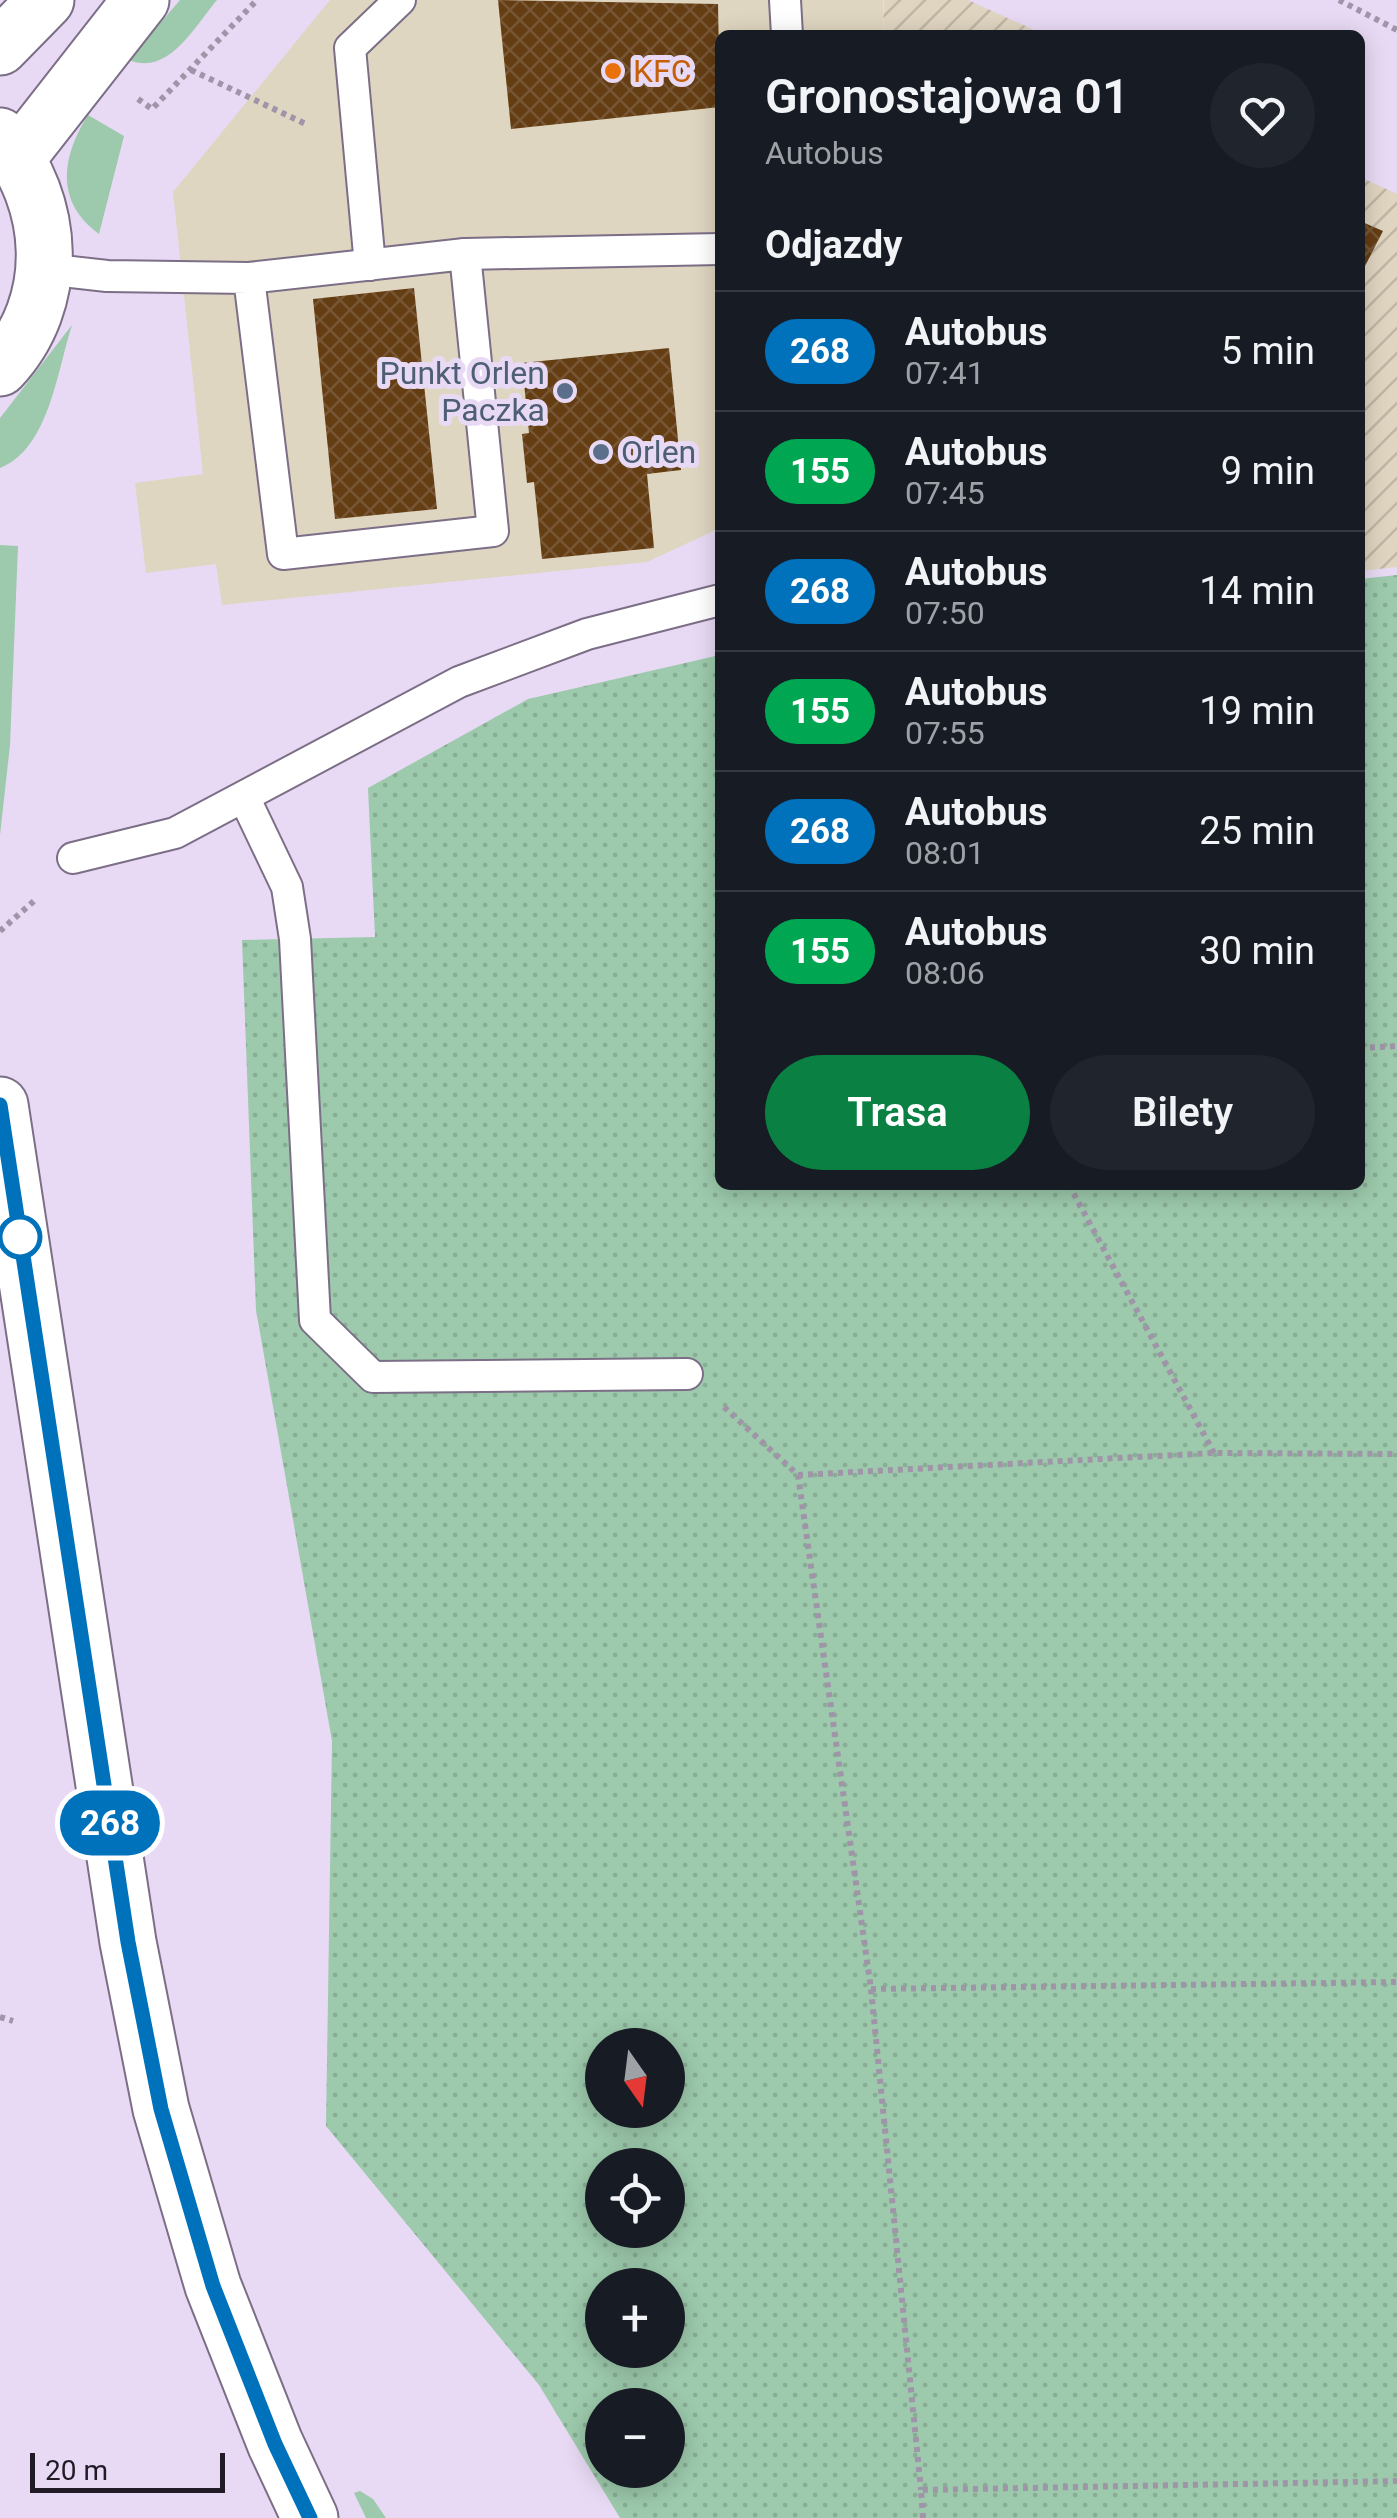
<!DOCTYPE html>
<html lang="pl">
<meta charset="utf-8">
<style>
body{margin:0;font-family:Roboto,sans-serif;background:#20242c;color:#f1f3f6;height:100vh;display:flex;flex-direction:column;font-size:38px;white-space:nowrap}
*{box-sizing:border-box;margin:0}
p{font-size:32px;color:#9ea1a6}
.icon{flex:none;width:55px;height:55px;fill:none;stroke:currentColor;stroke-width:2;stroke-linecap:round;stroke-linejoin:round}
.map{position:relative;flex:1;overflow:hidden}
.drawer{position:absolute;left:715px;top:30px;width:650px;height:1160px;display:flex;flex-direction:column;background:#171b24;border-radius:15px;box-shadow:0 5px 25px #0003}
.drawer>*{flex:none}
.badge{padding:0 20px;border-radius:32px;font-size:35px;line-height:65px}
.needle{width:65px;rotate:166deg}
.controls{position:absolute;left:585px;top:2028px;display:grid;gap:20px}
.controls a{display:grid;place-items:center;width:100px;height:100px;border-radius:50%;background:#171b24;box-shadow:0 5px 25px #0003;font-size:50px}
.scale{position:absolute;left:30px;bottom:25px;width:195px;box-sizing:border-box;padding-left:10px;border:5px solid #201b24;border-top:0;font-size:28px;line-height:35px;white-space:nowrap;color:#201b24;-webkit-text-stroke:8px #e8daf4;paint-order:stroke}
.map>.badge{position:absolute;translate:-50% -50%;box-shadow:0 0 0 5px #fff}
h2{padding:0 50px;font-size:38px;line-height:90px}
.round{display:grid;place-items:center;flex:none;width:105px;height:105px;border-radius:52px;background:#20242c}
.summary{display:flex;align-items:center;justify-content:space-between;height:170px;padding:0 50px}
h1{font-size:48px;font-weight:600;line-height:75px}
.action{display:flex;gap:20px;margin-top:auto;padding:20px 50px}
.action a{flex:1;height:115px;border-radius:60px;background:#0b8043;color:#fff;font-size:40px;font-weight:600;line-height:115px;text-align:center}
.action a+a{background:#20242c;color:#f1f3f6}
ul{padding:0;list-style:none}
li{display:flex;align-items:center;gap:30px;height:120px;padding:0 50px;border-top:2px solid #363941}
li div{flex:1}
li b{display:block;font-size:38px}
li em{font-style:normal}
li .badge{min-width:110px;font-weight:700;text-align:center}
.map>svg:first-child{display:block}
.commercial{fill:#dfd6c1}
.industrial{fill:url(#industrial-furrows)}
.grass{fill:#9dcaac}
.garden{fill:url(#garden-dots);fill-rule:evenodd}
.building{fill:url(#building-cross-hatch)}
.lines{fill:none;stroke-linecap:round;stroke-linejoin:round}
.service-casing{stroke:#7b6e86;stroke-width:34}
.tertiary-casing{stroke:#7b6e86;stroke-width:59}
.primary-casing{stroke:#7b6e86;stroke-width:59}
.path{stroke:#9f94a8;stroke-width:6;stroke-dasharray:5 5;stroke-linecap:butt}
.service{stroke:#fff;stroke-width:30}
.tertiary{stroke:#fff;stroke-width:55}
.primary{stroke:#fff;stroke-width:55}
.line-casing{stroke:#fff;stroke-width:22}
.line{stroke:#0072bc;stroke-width:15}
.food-dot{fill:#e8710a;stroke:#e8daf4;stroke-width:4}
.service-dot{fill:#5c6f8a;stroke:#e8daf4;stroke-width:4}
.stop-dot{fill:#fff;stroke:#0072bc;stroke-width:5}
.labels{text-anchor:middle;stroke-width:10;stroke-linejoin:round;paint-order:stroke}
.food-label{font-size:32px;fill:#c56008;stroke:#e8daf4;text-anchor:start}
.service-label{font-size:32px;fill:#4e5e75;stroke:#e8daf4;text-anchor:end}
</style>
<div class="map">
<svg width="1397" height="2518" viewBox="0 0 1397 2518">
<defs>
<pattern id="industrial-furrows" width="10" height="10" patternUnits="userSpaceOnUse" patternTransform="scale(2.5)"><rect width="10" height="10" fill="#e0d5c1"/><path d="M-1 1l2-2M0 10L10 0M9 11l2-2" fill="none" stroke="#c0b6a6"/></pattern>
<pattern id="garden-dots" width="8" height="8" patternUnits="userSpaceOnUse" patternTransform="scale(2.5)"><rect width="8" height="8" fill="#9dcaac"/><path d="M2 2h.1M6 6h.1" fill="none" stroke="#87ad94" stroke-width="1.8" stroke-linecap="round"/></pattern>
<pattern id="building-cross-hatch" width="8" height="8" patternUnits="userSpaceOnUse" patternTransform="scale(2.5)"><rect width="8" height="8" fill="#643d13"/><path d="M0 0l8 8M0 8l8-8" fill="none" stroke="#765635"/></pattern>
</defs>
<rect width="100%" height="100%" fill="#e8daf4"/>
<polygon class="commercial" points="330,0 883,0 883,35 720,35 720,528 647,562 222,605 216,564 146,573 135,483 203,474 173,192"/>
<g class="industrial">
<polygon points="884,0 968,0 1045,35 883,35"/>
<polygon points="1360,177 1397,194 1397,567 1360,571"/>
</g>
<g class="grass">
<path d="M180,0H217C194,27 169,76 129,60Z"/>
<path d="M88,115L124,136L99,234C55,202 61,158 88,115Z"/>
<path d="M72,325C57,371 49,449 0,468V418Z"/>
<polygon points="0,545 18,546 10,745 0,835"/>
<polygon points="360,2491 373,2499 386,2518 366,2518 354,2493"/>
</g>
<path class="garden" d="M1397,575V2518H620L539,2385L326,2126L332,1741L256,1310L242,940L375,937L368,788L528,699L720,655V1185H1360V579ZM602,2045H668V2110H602ZM602,2165H668V2230H602ZM602,2285H668V2350H602ZM602,2405H668V2470H602Z"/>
<g class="building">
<polygon points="498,0 718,4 720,107 511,129"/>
<polygon points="1360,221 1383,231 1363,270 1360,268"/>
<polygon points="414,288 437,509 335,519 313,299"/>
<polygon points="669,348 681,470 647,474 654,548 542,559 534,482 527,483 522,434 529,433 522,363"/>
</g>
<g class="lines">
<defs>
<g id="service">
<polyline points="785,0 787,35"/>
<polyline points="465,254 720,249"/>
<polyline points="370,265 350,48 400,0"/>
<polyline points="45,269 107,276 249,278 283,554 493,531 465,254 249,278"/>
<polyline points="244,797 287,887 295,939 315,1320 373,1377 687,1374"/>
<polyline points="73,858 175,833 459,682 587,634 720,600"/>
</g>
<g id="tertiary">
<path d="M0,136C56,202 62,302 0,368"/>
<polyline points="0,1105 128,1942 161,2109 213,2286 275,2443 310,2518"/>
</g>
<g id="primary">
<polyline points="0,47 46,0"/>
<polyline points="18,157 141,0"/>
</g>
</defs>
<use href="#service" class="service-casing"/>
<use href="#tertiary" class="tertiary-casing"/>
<use href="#primary" class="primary-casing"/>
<g class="path">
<polyline points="1339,0 1397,30"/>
<polyline points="191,70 308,125"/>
<polyline points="138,99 152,109 257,0"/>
<polyline points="0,931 34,901"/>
<polyline points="1360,1048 1397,1046"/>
<polyline points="1069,1185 1214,1453"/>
<polyline points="724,1407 798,1475 871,1989 921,2490"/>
<polyline points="798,1475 1214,1453 1397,1454"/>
<polyline points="871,1989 1397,1982"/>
<polyline points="0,2017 13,2021"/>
<polyline points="923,2518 921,2490 1397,2481"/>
</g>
<use href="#service" class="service"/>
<use href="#tertiary" class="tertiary"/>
<use href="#primary" class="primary"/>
</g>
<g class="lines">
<defs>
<polyline id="line" points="0,1105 128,1942 161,2109 213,2286 275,2444 310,2518"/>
</defs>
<use href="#line" class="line-casing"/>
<use href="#line" class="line"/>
</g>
<circle class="food-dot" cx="613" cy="71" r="10"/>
<g class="service-dot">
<circle cx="565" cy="391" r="10"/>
<circle cx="601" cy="452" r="10"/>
</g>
<circle class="stop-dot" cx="20" cy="1237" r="20"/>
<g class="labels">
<g class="food-label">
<text x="633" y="82">KFC</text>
</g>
<g class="service-label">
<text x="545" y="384">Punkt Orlen<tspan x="545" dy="37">Paczka</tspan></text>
<text x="621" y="463" text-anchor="start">Orlen</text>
</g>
</g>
</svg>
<div class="controls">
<a><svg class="needle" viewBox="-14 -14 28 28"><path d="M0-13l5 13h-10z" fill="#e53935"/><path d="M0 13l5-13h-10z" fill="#9ea1a6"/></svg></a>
<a><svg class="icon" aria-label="locate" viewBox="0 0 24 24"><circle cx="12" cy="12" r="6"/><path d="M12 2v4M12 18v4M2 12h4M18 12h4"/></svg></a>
<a>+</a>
<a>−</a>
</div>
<div class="scale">20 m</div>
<b class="badge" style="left:110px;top:1823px;background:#0072bc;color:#fff">268</b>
<section class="drawer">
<div class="summary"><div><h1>Gronostajowa 01</h1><p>Autobus</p></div><a class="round"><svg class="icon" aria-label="heart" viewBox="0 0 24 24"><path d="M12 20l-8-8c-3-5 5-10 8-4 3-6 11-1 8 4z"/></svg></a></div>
<h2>Odjazdy</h2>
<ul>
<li><span class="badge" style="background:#0072bc;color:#fff">268</span><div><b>Autobus</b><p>07:41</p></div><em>5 min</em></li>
<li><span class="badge" style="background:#00a651;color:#fff">155</span><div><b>Autobus</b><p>07:45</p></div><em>9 min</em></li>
<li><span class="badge" style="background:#0072bc;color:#fff">268</span><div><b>Autobus</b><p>07:50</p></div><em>14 min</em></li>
<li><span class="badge" style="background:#00a651;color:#fff">155</span><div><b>Autobus</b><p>07:55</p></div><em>19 min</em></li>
<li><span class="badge" style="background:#0072bc;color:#fff">268</span><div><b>Autobus</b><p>08:01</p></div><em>25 min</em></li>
<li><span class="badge" style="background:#00a651;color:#fff">155</span><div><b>Autobus</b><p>08:06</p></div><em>30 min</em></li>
</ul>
<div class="action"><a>Trasa</a><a>Bilety</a></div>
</section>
</div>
